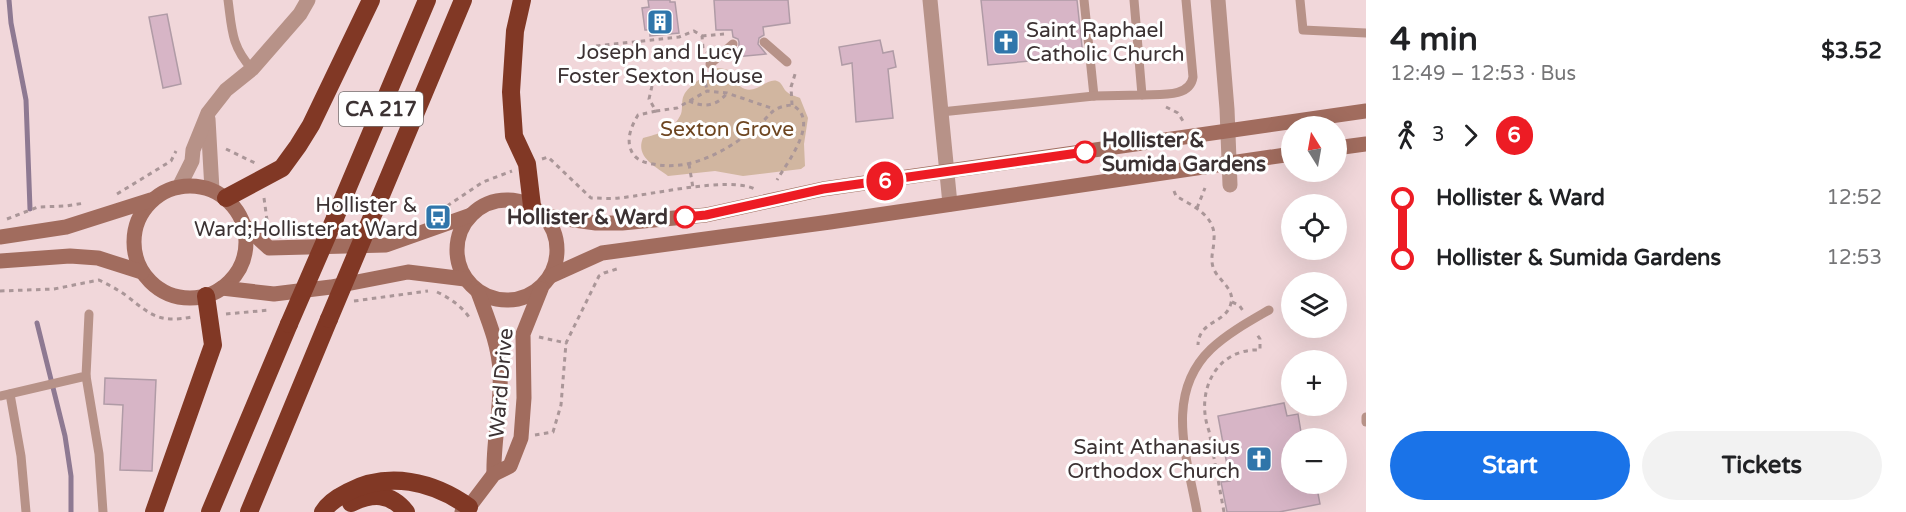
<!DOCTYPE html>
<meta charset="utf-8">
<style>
body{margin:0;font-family:"Varela Round",sans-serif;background:#f2f2f2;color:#202124;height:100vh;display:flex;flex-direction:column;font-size:22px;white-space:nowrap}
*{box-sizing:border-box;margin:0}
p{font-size:20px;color:#757577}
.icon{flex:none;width:33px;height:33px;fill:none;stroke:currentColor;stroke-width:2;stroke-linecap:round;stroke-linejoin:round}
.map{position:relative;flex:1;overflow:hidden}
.sheet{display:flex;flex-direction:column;background:#fff;width:540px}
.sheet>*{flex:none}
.badge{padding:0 12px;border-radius:20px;font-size:21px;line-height:39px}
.needle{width:39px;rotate:349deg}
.tools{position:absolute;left:1281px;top:116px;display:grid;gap:12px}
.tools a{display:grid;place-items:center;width:66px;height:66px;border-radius:50%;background:#fff;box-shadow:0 6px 24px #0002;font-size:30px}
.map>.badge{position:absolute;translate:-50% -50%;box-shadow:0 0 0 3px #fff}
.legs{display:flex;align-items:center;gap:9px;height:66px;padding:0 24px;font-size:20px}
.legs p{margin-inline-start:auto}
.headline{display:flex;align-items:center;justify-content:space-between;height:102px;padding:0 24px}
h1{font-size:33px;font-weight:700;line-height:45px}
.cta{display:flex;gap:12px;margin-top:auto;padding:12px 24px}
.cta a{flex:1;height:69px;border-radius:36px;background:#1a73e8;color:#fff;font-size:24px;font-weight:700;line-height:69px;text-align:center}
.cta a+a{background:#f2f2f2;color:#202124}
ul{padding:0 24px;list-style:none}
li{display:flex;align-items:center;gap:21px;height:60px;font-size:22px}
li i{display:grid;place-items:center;width:9px;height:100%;margin:0 8px;background:currentColor}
li i::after{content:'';width:15px;height:15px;margin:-8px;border:4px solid;border-radius:50%;background:#fff}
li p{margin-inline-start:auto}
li:first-child i{background:linear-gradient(#0000 50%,currentColor 0)}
li:last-child i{background:linear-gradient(currentColor 50%,#0000 0)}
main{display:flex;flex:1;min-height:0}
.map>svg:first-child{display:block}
.green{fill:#d1b6a0}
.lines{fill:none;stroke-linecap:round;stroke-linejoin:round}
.stream{stroke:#8e7992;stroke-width:5}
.building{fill:#d7b5c6;stroke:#b09ba6;stroke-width:1.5}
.path{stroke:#aa9698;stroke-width:3;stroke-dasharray:4.5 4.5;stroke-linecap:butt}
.lane{stroke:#b79288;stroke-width:9}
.street{stroke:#b79288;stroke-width:15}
.secondary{stroke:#a16c5e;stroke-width:15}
.highway{stroke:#813825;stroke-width:18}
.highway-bridge{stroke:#813825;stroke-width:18}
.line-1-casing{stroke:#fff;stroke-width:14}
.line-1{stroke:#ed1c24;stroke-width:9}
.stop-1-dot{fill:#fff;stroke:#ed1c24;stroke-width:3}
.labels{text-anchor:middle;stroke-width:6;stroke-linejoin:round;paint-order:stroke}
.shield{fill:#fff;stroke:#767070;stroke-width:1.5}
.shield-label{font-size:20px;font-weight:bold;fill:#3c3233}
.poi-label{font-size:21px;fill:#3c3233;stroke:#fff;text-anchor:end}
.park-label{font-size:21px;fill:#6d4520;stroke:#fff}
.stop-label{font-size:21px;font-weight:bold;fill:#3c3233;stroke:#fff;text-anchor:start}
.street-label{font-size:21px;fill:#3c3233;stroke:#fff}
</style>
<main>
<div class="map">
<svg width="1366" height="512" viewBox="0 0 1366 512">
<rect width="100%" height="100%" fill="#f1d7da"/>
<path class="green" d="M717,68C745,70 731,84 745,89C757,93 767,78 777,81C782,82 783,89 787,92C790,95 796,96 800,98L808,118L804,144L805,166L801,169L743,176L715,171L668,176C655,166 635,157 643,138C658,134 674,130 681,114C683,108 681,100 684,95C688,86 708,73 717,68Z"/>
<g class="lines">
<g class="stream">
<polyline points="9,0 11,23 26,100 30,209"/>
<polyline points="37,323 65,436 71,476 71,512"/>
</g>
</g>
<g class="building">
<polygon points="648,0 670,0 670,2 675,2 679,33 650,36 650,30 645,30 642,8 649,7"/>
<polygon points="714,0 788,0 790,23 763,27 764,35 759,38 758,44 766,54 735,57 734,52 739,47 739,42 738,39 733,37 732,30 716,30"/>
<polygon points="981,0 1077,0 1083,56 988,65"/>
<polygon points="167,14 181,84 163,88 149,17"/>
<polygon points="880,40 883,53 893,51 896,67 888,69 893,118 856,122 852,63 842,65 839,47"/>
<polygon points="105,378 156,380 152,471 120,470 123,405 104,404"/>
<polygon points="1284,403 1287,416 1298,414 1302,438 1292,438 1292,483 1316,483 1320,504 1279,512 1227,512 1221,482 1230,481 1218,416"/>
</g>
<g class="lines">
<g class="path">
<polyline points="702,36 724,34"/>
<polyline points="596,46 679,37 694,31 702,36 703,48 707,52"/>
<polyline points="702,75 705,79 707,91"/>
<polyline points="652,86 649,99 656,111 677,108 707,91 727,93 774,109"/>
<path d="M689,101C704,108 717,106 727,93"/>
<polyline points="792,105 791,87 796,71"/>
<polyline points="1166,107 1178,113 1183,121"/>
<path d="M656,111L638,115C632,125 626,138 631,150C634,159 644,163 653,164C692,172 728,150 758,126C772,114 771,107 792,105C821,120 788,161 777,180"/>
<polyline points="226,149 255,163"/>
<path d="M542,159L548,157L591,198C600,198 610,199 619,198C651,195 728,176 755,189"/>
<polyline points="689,164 693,188"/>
<path d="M1174,191L1176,196C1193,206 1216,216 1214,239C1214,249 1210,257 1213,267C1217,280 1235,288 1231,303C1226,324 1199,320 1198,345"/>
<polyline points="117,194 171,161 176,151"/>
<polyline points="264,198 267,220 272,228"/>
<polyline points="447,206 483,182 512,171"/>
<polyline points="1197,208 1205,188"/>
<polyline points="7,219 38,207 66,206 85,203"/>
<path d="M0,291L54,289L99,280C109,285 119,290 128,297C152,316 160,323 192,317"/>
<path d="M437,292C450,298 463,307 471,320"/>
<polyline points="354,301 428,291"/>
<polyline points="1232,302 1239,305 1244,312"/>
<polyline points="226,314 270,310"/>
<polyline points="539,337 566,343 599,276 604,273 620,268"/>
<polyline points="535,435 553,432 561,405 566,343"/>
<path d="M1224,512L1209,431C1195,393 1215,348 1260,350V339L1256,333"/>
</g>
<g class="lane">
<path d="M228,0C232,29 231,46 252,69"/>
<polyline points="1084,0 1094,96"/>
<polyline points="1300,0 1303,30 1366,33"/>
<polyline points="764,42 787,62"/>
<polyline points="710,64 733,44"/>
<path d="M1142,95C1159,94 1190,98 1193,77L1186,0"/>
<polyline points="941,112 1094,96 1142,95 1134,0"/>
<polyline points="86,376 99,454 103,512"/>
<polyline points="10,394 21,456 26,512"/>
<polyline points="0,396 86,376 89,314"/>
<polyline points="1366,417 1366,422"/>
<path d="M1197,512C1187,457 1164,394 1211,349C1228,333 1250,321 1269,310"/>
</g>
<g class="street">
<polyline points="930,0 950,204"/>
<polyline points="1218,0 1227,109 1230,185"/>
<polyline points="208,119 212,190"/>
<polyline points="179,187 192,161 193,150 208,113 226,90 252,69 300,14 308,0"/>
</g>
<g class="secondary">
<polyline points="1336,148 1366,144"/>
<circle cx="190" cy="242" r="56"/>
<circle cx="507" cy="250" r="50"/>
<polyline points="545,216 596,223 622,223 706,215 823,189 1366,111"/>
<polyline points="244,225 269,248 386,245 471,215"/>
<polyline points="0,237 66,227 151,200"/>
<polyline points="0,261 70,256 98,258 142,272"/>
<polyline points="551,276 602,253 830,222 1292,154"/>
<polyline points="222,288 274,294 331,287 408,272 465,279"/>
<path d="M478,292C487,317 499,344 500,372C502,406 493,440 494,474"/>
<polyline points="462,512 469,507 494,474 510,466 521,438 524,398 523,334 541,289"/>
</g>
<g class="highway">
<polyline points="522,0 515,31 511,92 514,136 527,164 532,206"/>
<polyline points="226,198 282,168 298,146 311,125 371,0"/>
<polyline points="374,212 463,0"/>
<polyline points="335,218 427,0"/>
<path d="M351,503C372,493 390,492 406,512"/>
<polyline points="154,512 213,345 206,296"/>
<polyline points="210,512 289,324"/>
<polyline points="249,512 329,319"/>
<path d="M323,512C328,503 338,497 348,492C388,471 433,481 469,507"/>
</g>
<g class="highway-bridge">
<polyline points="329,319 374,212"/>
<polyline points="289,324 335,218"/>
</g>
</g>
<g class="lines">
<defs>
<polyline id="line-1" points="685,217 706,215 823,189 1085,152"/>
</defs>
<use href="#line-1" class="line-1-casing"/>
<use href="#line-1" class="line-1"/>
</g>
<defs>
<symbol id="building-square" viewBox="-11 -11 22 22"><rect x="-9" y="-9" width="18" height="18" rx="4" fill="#3076ab" stroke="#fff"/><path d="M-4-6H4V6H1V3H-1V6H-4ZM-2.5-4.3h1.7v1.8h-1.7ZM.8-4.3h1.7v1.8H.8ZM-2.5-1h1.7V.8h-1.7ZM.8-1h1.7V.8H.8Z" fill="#fff"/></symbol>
<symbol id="church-square" viewBox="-11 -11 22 22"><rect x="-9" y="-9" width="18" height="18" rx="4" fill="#3076ab" stroke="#fff"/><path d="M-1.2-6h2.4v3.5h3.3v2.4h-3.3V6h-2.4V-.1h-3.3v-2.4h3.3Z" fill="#fff"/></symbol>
<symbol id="bus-square" viewBox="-11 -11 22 22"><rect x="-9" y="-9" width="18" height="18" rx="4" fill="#3076ab" stroke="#fff"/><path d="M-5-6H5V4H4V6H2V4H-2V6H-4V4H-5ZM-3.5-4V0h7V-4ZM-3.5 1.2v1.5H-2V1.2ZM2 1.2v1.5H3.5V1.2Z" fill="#fff"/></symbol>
</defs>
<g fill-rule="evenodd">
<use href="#building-square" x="645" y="7" width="30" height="30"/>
<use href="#church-square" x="991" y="27" width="30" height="30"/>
<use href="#bus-square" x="423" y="202" width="30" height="30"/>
<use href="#church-square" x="1244" y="444" width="30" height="30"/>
</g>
<g class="stop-1-dot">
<circle cx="1085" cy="152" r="10"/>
<circle cx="685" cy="217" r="10"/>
</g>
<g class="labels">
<rect class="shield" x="339" y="92" width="84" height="34" rx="4.5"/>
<g class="shield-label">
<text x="381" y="116">CA 217</text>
</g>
<g class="poi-label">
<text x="1026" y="37" text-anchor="start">Saint Raphael<tspan x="1026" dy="24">Catholic Church</tspan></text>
<text x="660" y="59" text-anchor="middle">Joseph and Lucy<tspan x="660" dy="24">Foster Sexton House</tspan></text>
<text x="418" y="212">Hollister &amp;<tspan x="418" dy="24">Ward;Hollister at Ward</tspan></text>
<text x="1240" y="454">Saint Athanasius<tspan x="1240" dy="24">Orthodox Church</tspan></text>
</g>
<g class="park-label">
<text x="727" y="136">Sexton Grove</text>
</g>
<g class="stop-label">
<text x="1102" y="147">Hollister &amp;<tspan x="1102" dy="24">Sumida Gardens</tspan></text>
<text x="668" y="224" text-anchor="end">Hollister &amp; Ward</text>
</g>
<g class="street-label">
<text transform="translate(501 383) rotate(-85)" y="7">Ward Drive</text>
</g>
</g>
</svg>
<div class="tools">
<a><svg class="needle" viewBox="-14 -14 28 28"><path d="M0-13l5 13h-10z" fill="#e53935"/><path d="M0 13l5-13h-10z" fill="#757577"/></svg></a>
<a><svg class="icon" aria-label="locate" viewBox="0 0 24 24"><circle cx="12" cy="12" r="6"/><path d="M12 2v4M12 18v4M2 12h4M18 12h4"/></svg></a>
<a><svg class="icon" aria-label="layers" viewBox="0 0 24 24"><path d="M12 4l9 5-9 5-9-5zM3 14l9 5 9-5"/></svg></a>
<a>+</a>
<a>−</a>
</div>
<b class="badge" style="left:885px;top:181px;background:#ed1c24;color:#fff">6</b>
</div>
<section class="sheet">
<div class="headline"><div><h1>4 min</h1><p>12:49 – 12:53 · Bus</p></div><b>$3.52</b></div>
<div class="legs"><svg class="icon" aria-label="walk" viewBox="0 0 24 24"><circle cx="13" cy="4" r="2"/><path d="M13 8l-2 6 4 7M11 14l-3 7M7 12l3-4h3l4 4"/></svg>3<svg class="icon" aria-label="forward" viewBox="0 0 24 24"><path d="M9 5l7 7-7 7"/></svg><b class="badge" style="background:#ed1c24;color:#fff">6</b></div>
<ul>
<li><i style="color:#ed1c24"></i><b>Hollister &amp; Ward</b><p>12:52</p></li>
<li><i style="color:#ed1c24"></i><b>Hollister &amp; Sumida Gardens</b><p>12:53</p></li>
</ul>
<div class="cta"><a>Start</a><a>Tickets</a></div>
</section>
</main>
